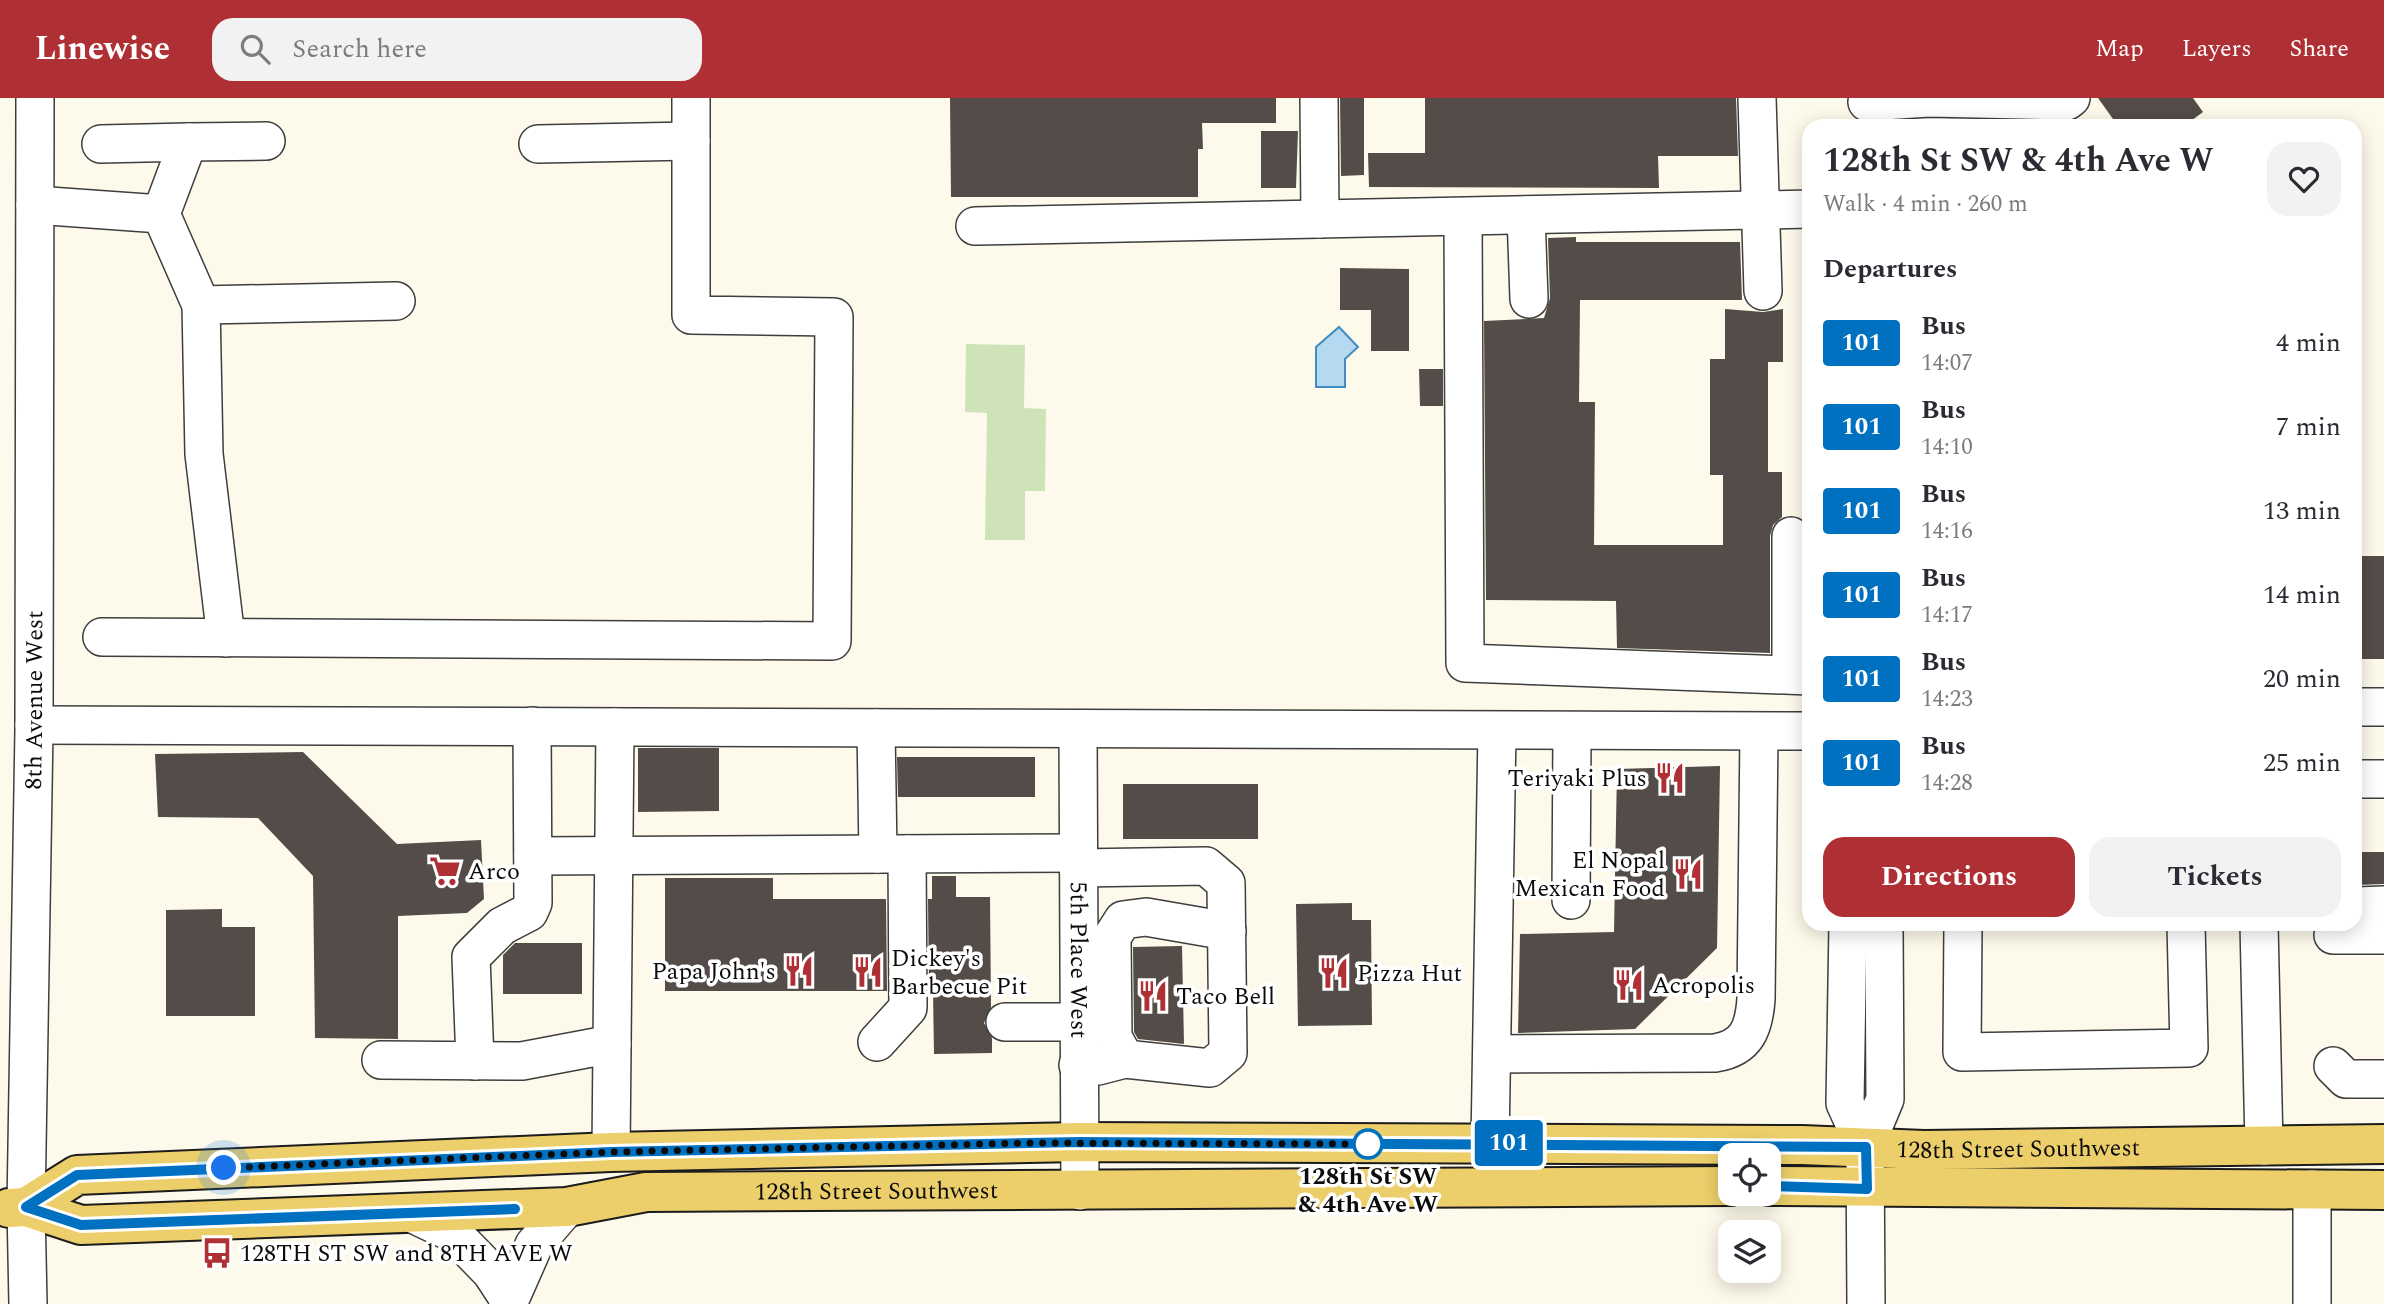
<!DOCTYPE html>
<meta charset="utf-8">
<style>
body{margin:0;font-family:Spectral,serif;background:#f2f2f3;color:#2b2b33;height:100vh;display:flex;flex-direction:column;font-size:26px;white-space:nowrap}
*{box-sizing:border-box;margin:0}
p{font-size:23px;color:#7c7c81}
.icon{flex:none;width:38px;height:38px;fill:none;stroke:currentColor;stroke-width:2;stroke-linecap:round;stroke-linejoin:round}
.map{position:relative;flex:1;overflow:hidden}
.details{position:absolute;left:1802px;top:21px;width:560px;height:812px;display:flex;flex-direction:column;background:#fff;border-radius:21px;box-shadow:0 4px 18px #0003}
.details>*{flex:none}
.badge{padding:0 14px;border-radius:5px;font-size:24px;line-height:46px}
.controls{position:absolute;left:1718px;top:1045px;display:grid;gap:14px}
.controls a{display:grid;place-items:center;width:63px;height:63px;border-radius:14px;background:#fff;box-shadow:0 4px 18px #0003;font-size:35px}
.you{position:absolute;width:35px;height:35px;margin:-18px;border:5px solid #fff;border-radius:50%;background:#1a73e8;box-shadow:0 0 0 10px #1a73e833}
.map>.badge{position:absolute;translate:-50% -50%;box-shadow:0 0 0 4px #fff}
h2{padding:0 21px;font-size:26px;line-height:63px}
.round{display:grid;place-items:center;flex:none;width:74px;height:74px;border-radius:21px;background:#f2f2f3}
.headline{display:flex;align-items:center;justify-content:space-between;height:119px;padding:0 21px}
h1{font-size:33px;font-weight:700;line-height:52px}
.button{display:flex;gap:14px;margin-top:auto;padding:14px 21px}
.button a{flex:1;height:80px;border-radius:21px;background:#ae3034;color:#fff;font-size:28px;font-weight:700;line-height:80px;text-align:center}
.button a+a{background:#f2f2f3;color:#2b2b33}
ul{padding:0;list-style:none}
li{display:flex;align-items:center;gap:21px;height:84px;padding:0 21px}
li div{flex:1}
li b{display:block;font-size:26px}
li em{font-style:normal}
li .badge{min-width:77px;font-weight:700;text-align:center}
header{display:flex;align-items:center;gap:42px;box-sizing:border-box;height:98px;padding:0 35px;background:#ae3034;color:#fff}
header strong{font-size:33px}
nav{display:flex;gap:38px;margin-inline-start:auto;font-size:24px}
.search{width:490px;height:63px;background:#f2f2f3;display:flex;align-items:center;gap:18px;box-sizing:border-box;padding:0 24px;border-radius:21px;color:#7c7c81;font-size:26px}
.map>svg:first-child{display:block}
.green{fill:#cee4b8}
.water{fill:#b4d9f0;stroke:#418cc1;stroke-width:2}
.building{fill:#534c48}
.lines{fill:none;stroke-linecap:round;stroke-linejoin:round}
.minor-casing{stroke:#3e3e3e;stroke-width:40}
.major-casing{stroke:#1c1c1c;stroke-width:42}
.minor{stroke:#fff;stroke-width:37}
.major{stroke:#eccf6b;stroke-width:38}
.line-casing{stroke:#fff;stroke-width:16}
.line{stroke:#0070c0;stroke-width:10}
.walk{stroke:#0b0b0b;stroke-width:7;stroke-dasharray:0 12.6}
.stop-dot{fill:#fff;stroke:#0070c0;stroke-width:3.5}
.labels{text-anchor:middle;stroke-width:7;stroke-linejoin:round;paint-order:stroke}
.street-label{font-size:24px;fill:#0b0b0b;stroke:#fff}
.poi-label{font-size:24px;fill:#0b0b0b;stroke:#fff;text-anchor:start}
.stop-label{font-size:24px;font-weight:bold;fill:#0b0b0b;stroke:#fff}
</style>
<header>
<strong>Linewise</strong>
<div class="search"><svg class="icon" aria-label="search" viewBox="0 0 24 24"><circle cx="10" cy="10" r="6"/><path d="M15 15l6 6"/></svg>Search here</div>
<nav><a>Map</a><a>Layers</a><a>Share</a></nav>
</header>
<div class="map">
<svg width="2384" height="1206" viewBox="0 0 2384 1206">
<rect width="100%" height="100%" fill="#fdfaeb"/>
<polygon class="green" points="966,246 1025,247 1024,310 1046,311 1045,393 1025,393 1025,442 985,442 987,315 965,314"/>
<polygon class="water" points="1339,229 1358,249 1345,261 1345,289 1316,289 1316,249"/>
<g class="building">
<polygon points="950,0 1276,0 1276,25 1202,25 1203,51 1198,51 1198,99 951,99"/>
<polygon points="1340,0 1364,0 1364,77 1341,78"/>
<polygon points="1425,0 1736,0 1738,58 1658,58 1659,90 1369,89 1368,55 1425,55"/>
<polygon points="2098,0 2193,0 2203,14 2184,28 2118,28"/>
<polygon points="1261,33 1298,33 1296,90 1261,90"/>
<polygon points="1576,139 1576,144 1740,144 1742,202 1580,202 1579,304 1595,304 1594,447 1723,447 1723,377 1710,377 1710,261 1725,261 1725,211 1763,214 1783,211 1783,264 1768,264 1768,374 1782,374 1782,419 1773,427 1770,438 1770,555 1617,550 1616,503 1486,502 1484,223 1544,220 1550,200 1548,140"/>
<polygon points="1340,170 1409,171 1409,253 1371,253 1371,212 1340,212"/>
<polygon points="1419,271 1443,271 1443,308 1420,308"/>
<rect x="2356" y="458" width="28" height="103"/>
<polygon points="638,650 719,650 719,713 638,714"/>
<polygon points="303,654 397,746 481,742 484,801 467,815 398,818 398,941 315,940 313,778 258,720 158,719 155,656"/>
<polygon points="897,659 1035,659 1035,699 898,699"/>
<polygon points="1720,668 1717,850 1635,931 1518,935 1520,836 1614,834 1617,671"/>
<rect x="1123" y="686" width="135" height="55"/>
<polygon points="2356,754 2384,754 2384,786 2356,787"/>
<polygon points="932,778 956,778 956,799 990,799 991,909 984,925 992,940 992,955 934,956 933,893 929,893 928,801 932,801"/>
<polygon points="665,780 773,780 773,801 886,801 887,893 665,893"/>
<polygon points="1352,805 1352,822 1371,822 1372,927 1298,928 1296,806"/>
<polygon points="222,811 222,829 255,829 255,918 166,918 166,812"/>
<polygon points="515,845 582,845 582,896 503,896 503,857"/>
<polygon points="1182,848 1184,946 1138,941 1134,934 1133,849"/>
</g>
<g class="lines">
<defs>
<g id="minor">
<polyline points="1319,0 1320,121"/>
<polyline points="1757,0 1763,193"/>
<polyline points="1867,4 1929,0 2067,3 2071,0"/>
<polyline points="188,44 266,43"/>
<polyline points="101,46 188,44 161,116"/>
<polyline points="538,46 691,43"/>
<polyline points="35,107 161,116 201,207 204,356 226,540"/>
<polyline points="1526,117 1529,201"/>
<polyline points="1463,119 1465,565 1810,578"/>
<polyline points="975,128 1810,111"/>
<polyline points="201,207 396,203"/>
<polyline points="1791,438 1791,577"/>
<polyline points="102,539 832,543 834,219 691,217 691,0"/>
<polyline points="2356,609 2384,609"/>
<polyline points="34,627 1810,633"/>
<polyline points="876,630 878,756"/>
<path id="s1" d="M1078,631L1080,1093"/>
<polyline points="2356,681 2384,681"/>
<polyline points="533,758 1078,755"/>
<polyline points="1078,770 1206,768 1226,785 1228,955 1210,970 1125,961 1098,968 1078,967"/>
<polyline points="1571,802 1572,634"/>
<polyline points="2356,808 2384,807"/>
<polyline points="1848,826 1845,1005 1865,1049 1866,1206"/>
<polyline points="1963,826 1962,954 2189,950 2186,826"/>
<polyline points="2259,826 2264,1048"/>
<polyline points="2333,837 2384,837"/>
<polyline points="1005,924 1078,924"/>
<polyline points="877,944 908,910 907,756"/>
<path d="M1492,956L1715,955C1747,950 1754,930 1756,901L1759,634"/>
<polyline points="1125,961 1113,939 1112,839 1123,822 1146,819 1227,833"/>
<polyline points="381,962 522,963 612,946"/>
<polyline points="475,963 471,859 502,828 529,814 533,805 532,628"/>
<polyline points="2333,968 2346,981 2384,981"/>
<polyline points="1490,1045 1497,633"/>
<polyline points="1865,1049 1885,1001 1884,826"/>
<polyline points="611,1054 615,629"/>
<polyline points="2312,1091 2312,1206"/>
<polyline points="411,1115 453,1135 491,1174 508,1200"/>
<path id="s2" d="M28,1206L26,1109L34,631L35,0"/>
<polyline points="508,1206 534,1147 567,1109"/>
</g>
<g id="major">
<polyline points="1769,1088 2384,1092"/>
<path id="s3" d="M26,1109L77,1077L611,1054L1079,1044L1802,1047L1924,1052L2384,1046"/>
<path id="s4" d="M9,1110L26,1109L81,1127L567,1109L646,1094L1731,1088"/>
</g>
</defs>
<use href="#minor" class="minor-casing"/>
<use href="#major" class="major-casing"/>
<use href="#minor" class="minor"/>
<use href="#major" class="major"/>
</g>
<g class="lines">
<defs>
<polyline id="line" points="515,1111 81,1127 26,1109 77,1077 611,1054 1079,1044 1866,1049 1867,1091 1769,1088"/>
</defs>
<use href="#line" class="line-casing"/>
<use href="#line" class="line"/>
<polyline class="walk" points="224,1070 611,1054 1032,1045 1380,1046 1368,1046"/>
</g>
<defs>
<symbol id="restaurant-bare" viewBox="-9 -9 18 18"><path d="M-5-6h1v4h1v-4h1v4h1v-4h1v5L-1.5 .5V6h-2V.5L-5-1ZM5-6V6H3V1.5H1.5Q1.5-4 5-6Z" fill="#ae3034" stroke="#fff" stroke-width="2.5" paint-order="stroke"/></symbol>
<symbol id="supermarket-bare" viewBox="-9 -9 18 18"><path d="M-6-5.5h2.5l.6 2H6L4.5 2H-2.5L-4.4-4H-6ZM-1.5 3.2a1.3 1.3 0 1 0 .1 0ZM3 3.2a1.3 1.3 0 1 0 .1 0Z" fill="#ae3034" stroke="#fff" stroke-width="2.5" paint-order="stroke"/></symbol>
<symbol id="bus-bare" viewBox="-9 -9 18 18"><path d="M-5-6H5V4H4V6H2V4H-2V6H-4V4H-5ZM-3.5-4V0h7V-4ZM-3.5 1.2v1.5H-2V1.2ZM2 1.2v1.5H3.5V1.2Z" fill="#ae3034" stroke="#fff" stroke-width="2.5" paint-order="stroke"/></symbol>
</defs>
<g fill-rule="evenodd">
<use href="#restaurant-bare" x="1648" y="658" width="44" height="44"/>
<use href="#supermarket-bare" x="423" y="751" width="44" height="44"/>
<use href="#restaurant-bare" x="1666" y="754" width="44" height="44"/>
<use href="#restaurant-bare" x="777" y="851" width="44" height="44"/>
<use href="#restaurant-bare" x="846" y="852" width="44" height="44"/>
<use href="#restaurant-bare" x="1312" y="853" width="44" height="44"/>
<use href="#restaurant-bare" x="1607" y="865" width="44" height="44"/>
<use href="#restaurant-bare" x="1131" y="876" width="44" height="44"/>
<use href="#bus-bare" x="195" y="1133" width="44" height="44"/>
</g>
<circle class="stop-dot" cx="1368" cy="1046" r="14"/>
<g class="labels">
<g class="street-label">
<text dy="8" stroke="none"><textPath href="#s2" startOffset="604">8th Avenue West</textPath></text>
<text dy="8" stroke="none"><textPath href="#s1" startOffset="231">5th Place West</textPath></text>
<text dy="8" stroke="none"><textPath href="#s3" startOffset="2002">128th Street Southwest</textPath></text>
<text dy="8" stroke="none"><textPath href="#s4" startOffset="872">128th Street Southwest</textPath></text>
</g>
<g class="poi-label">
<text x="1647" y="688" text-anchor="end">Teriyaki Plus</text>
<text x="1665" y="770" text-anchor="end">El Nopal<tspan x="1665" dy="28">Mexican Food</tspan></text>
<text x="468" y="781">Arco</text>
<text x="891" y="868">Dickey's<tspan x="891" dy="28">Barbecue Pit</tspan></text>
<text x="776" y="881" text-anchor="end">Papa John's</text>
<text x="1357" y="883">Pizza Hut</text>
<text x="1652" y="895">Acropolis</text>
<text x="1176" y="906">Taco Bell</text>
<text x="240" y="1163">128TH ST SW and 8TH AVE W</text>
</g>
<g class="stop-label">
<text x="1368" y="1086">128th St SW<tspan x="1368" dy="28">&amp; 4th Ave W</tspan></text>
</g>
</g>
</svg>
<div class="controls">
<a><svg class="icon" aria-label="locate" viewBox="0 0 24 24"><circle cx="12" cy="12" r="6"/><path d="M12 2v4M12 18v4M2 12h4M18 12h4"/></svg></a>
<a><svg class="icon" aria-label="layers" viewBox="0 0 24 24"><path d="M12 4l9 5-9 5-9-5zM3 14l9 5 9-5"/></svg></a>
</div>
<div class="you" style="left:224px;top:1070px"></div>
<b class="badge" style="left:1509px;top:1045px;background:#0070c0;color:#fff">101</b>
<section class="details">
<div class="headline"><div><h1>128th St SW &amp; 4th Ave W</h1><p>Walk · 4 min · 260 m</p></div><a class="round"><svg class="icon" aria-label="heart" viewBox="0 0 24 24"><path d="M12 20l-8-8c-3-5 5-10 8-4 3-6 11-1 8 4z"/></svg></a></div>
<h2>Departures</h2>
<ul>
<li><span class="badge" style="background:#0070c0;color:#fff">101</span><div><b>Bus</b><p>14:07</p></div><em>4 min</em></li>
<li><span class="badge" style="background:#0070c0;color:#fff">101</span><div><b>Bus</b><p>14:10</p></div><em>7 min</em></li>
<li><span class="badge" style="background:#0070c0;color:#fff">101</span><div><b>Bus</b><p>14:16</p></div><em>13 min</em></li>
<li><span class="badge" style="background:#0070c0;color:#fff">101</span><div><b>Bus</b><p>14:17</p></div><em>14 min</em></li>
<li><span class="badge" style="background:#0070c0;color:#fff">101</span><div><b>Bus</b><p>14:23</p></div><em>20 min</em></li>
<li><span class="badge" style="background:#0070c0;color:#fff">101</span><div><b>Bus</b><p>14:28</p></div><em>25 min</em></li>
</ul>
<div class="button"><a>Directions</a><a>Tickets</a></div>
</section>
</div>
